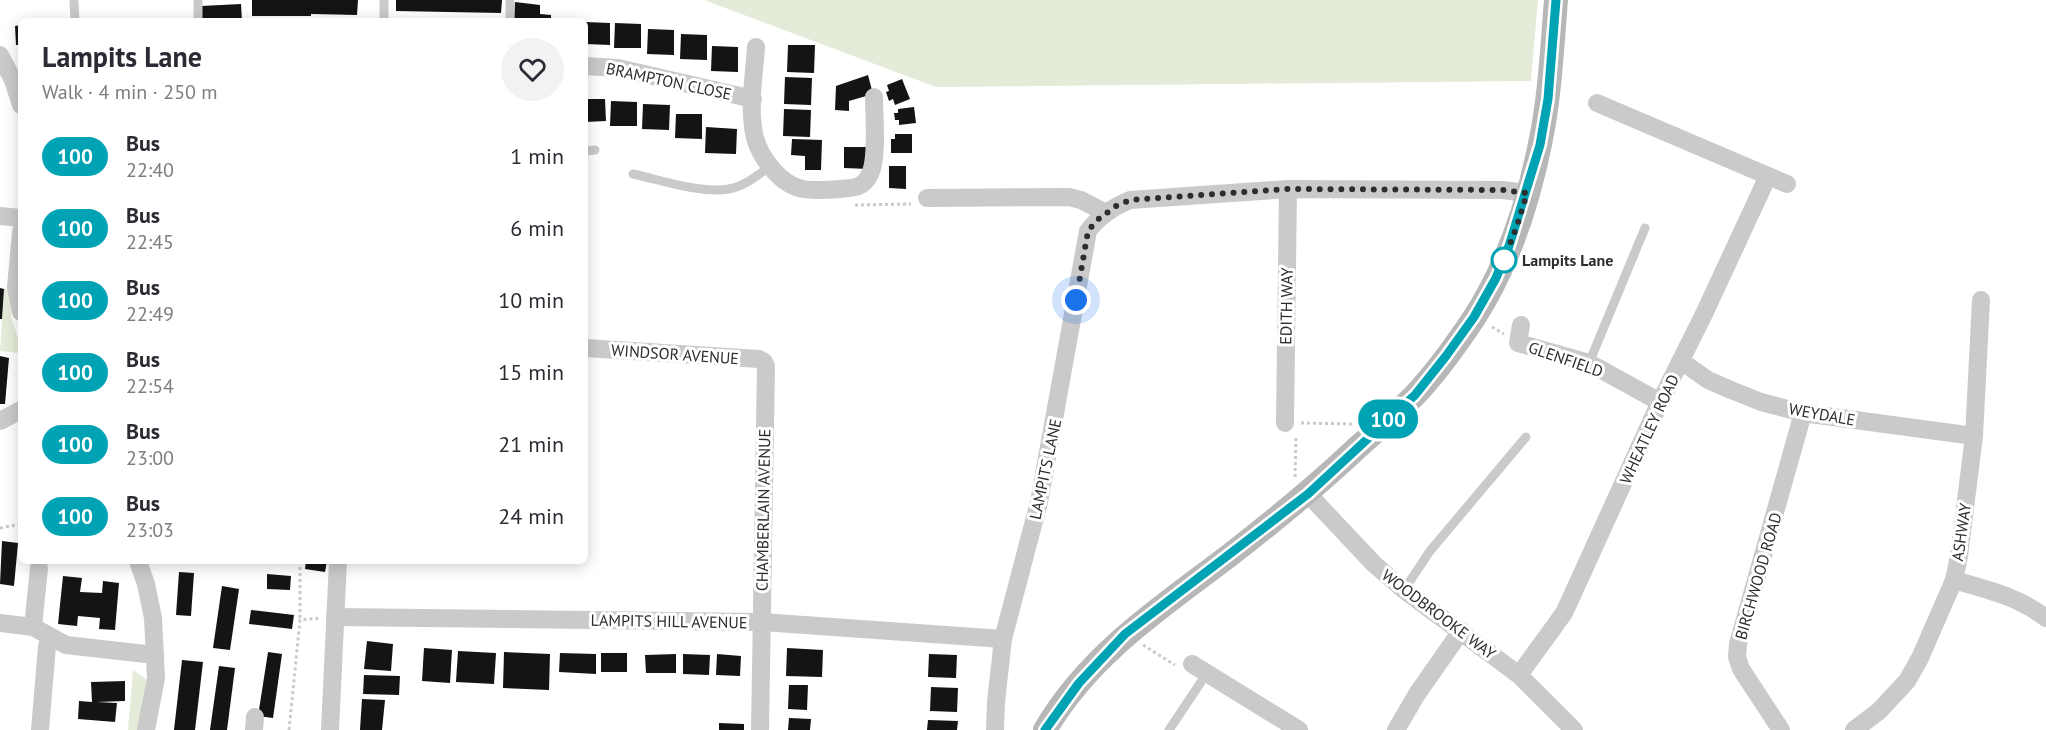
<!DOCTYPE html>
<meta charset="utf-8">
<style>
body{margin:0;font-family:"PT Sans",sans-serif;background:#f2f2f3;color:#2b2b33;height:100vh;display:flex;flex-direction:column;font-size:22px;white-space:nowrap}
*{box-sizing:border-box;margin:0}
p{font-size:20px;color:#7c7c81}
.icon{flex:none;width:33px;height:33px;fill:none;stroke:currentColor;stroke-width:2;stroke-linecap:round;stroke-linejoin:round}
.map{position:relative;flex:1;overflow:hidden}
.side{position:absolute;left:18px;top:18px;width:570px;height:546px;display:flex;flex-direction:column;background:#fff;border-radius:9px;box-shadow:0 3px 15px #0003}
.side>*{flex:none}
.badge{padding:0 12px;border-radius:20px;font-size:21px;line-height:39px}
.you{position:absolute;width:30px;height:30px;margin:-15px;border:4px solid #fff;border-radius:50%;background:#1a73e8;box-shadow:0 0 0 9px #1a73e833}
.map>.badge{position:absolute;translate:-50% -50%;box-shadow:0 0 0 3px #fff}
.round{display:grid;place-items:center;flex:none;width:63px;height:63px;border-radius:32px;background:#f2f2f3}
.head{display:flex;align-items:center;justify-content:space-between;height:102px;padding:0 24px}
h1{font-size:28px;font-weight:700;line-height:45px}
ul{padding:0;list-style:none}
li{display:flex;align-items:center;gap:18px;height:72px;padding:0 24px}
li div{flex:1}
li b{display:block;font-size:22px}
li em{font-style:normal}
li .badge{min-width:66px;font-weight:700;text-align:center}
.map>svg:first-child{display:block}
.green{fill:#e4ecd9}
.building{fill:#141414}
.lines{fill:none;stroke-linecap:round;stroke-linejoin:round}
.path{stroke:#cacaca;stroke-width:3;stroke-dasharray:3 3;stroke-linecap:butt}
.lane{stroke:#cacaca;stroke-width:9}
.street{stroke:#cacaca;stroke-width:18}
.secondary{stroke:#b7b7b7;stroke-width:24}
.line-casing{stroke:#fff;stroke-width:14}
.line{stroke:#00a3b4;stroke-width:9}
.walk{stroke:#2d2d2d;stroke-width:6;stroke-dasharray:0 10.8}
.stop-dot{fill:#fff;stroke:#00a3b4;stroke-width:3}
.labels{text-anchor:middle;stroke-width:6;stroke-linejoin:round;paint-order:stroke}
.street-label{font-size:16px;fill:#2d2d2d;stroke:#fff}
.stop-label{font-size:16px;font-weight:bold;fill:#2d2d2d;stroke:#fff;text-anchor:start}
</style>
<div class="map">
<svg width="2046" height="730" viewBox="0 0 2046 730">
<rect width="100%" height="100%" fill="#fff"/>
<g class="green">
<polygon points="704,0 1538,0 1531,81 936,87"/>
<polygon points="4,289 14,290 11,316 21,349 21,378 18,376 19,353 0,351"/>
<polygon points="133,670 146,679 143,716 138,730 128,730"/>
</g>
<g class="building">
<polygon points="252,0 358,0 357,15 311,14 311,16 252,16"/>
<polygon points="396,0 502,0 501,13 396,11"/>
<polygon points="515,2 540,5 540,14 551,15 551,19 557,19 557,21 514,21"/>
<polygon points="241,4 242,21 201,21 201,6"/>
<polygon points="585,22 610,23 610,45 585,44"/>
<polygon points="615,23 641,24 641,48 614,48"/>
<polygon points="21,25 21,45 16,45 15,26"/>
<polygon points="648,29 674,30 674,55 647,54"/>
<polygon points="681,34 707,35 707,60 680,59"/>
<polygon points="788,45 815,45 814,73 787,72"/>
<polygon points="712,46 738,47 738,72 711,71"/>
<polygon points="868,75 873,94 849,101 849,111 835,110 836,86"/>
<polygon points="785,77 812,78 811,105 784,104"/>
<polygon points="902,79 910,99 895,105 893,99 889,101 886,92 889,91 887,85"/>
<polygon points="585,99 605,99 606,121 585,122"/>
<polygon points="611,101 637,102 637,126 610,126"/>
<polygon points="643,104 670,105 669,130 642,129"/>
<polygon points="914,107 916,123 899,125 899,120 895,120 894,113 898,113 898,109"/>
<polygon points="784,109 811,110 810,137 783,136"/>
<polygon points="676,114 702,114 702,139 675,138"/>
<polygon points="706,127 737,129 736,154 705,153"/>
<polygon points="895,134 912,134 912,153 891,153 891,139 895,139"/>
<polygon points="792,139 822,140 821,170 805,170 805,156 791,155"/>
<polygon points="844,147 868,147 868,169 844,168"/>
<polygon points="889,166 906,166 906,189 889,188"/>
<polygon points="0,288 4,289 2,319 0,319"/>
<polygon points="0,356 9,358 5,404 0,404"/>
<polygon points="2,541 18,543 14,586 0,584"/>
<polygon points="306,561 327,561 325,572 305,569"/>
<polygon points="179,572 194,573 191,616 176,615"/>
<polygon points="267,574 291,576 290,590 267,589"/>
<polygon points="63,576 82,578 80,592 102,593 103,581 119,583 115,630 99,629 100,618 78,616 77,626 58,624"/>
<polygon points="222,586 239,589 230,650 213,648"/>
<polygon points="251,610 294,615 292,629 249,624"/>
<polygon points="367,641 393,644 391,671 364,669"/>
<polygon points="424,648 452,650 450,683 422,681"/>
<polygon points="787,648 823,650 822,677 786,676"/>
<polygon points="458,651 496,653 494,684 456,682"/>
<polygon points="268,652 282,654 273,718 258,716"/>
<polygon points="504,652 550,654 549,690 503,688"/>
<polygon points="560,653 596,654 596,674 559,672"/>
<rect x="601" y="653" width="26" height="19"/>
<polygon points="676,654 676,673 646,673 645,655"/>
<polygon points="683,654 710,655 709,675 683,674"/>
<polygon points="717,654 741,656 740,676 716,675"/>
<polygon points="929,654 957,655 956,678 928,677"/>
<polygon points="182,660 203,662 195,730 174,730"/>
<polygon points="219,666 235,668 227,730 210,730"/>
<polygon points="364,675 400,676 399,695 363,694"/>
<polygon points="125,681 125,701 97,702 117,703 115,722 78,719 79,701 92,702 91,682"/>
<polygon points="789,685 808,685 807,710 788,709"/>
<polygon points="931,687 958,688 957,712 930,711"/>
<polygon points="362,699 385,700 382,730 360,730"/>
<polygon points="789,718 811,719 810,730 788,730"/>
<polygon points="928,720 958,721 957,730 927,730"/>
<polygon points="719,723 744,724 744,730 719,730"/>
</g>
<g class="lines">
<g class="path">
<polyline points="855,205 911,204"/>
<polyline points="1492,327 1504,334"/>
<polyline points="1301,423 1354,424"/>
<polyline points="1295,477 1296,435"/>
<polyline points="0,528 21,524"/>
<polyline points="300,561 300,620"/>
<polyline points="1143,645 1175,665"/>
<polyline points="289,730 300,620 320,618"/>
</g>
<g class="lane">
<polyline points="74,0 75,21"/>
<polyline points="198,0 198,21"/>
<polyline points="384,21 384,0"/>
<polyline points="510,21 510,0"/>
<polyline points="585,151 595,150"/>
<path d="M633,174C661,180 701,194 729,189C745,186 758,175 770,166"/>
<polyline points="1589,363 1645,228"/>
<polyline points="1404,590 1430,551 1526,437"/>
<polyline points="1169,730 1207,673"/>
</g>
<g class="street">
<path d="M756,47C754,77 748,109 755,138C761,159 781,185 803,189C815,191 828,190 840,189C853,188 864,188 870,174C878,158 874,116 874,97"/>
<polyline points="0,55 13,80 21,105"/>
<polyline points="585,66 618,68 753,99"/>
<polyline points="1597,103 1787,184"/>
<polyline points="927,198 1069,197 1081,200 1106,213"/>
<polyline points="0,216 21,218"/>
<polyline points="21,232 16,287 21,312"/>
<polyline points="1521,325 1518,343 1589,363 1660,402"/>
<polyline points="585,348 759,359 764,362 766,366 760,730"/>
<polyline points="1681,361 1708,380 1731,390 1761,402 1803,413 1974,436"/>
<polyline points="0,421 21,410"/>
<polyline points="1285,423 1288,189"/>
<polyline points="1308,494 1374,564 1404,590 1519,675 1574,730"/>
<polyline points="138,561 146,584 153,618 156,678 146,730"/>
<path d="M1954,580C1988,590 2017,596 2046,618"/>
<polyline points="335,617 761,622 1003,639"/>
<polyline points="0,623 33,627 66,645 155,655"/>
<polyline points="33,627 39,568"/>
<polyline points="1192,664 1299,730"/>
<polyline points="1519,675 1564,613 1570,600 1660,402 1704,314 1768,176"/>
<polyline points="40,730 47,646 52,638"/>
<polyline points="254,730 255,717"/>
<polyline points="330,730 338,561"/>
<path d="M995,730L996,702L1003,639L1039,502L1088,231C1099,216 1113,207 1130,200L1288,189L1503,190L1527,193"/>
<polyline points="1396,730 1417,694 1461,631"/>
<polyline points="1781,730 1741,669 1737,657 1738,644 1803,413"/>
<polyline points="1854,730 1879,711 1907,681 1920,658 1954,580 1959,556 1974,436 1981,300"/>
</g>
<path class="secondary" d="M1045,730C1089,654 1163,606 1230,555C1275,520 1318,485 1359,446C1377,430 1397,413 1414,396C1436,373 1456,345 1474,318C1507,267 1528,203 1540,144C1550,97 1552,48 1556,0"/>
</g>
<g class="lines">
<defs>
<polyline id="line" points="1045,730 1079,683 1125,634 1308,494 1415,395 1446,356 1474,317 1496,278 1509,246 1540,145 1548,99 1556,0"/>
</defs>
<use href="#line" class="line-casing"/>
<use href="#line" class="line"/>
<polyline class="walk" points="1076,300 1088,231 1096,221 1116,206 1130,200 1287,189 1503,190 1527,193 1517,226 1503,262 1504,260"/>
</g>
<circle class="stop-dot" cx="1504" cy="260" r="12"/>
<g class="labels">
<g class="street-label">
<text transform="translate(669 81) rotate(12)" y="6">BRAMPTON CLOSE</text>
<text transform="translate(1286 306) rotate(-89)" y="6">EDITH WAY</text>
<text transform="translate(675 354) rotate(4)" y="6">WINDSOR AVENUE</text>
<text transform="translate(1566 359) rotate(19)" y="6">GLENFIELD</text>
<text transform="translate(1822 414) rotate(10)" y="6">WEYDALE</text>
<text transform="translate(1649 429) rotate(-65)" y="6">WHEATLEY ROAD</text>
<text transform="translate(1045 469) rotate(-78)" y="6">LAMPITS LANE</text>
<text transform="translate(763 510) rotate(-89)" y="6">CHAMBERLAIN AVENUE</text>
<text transform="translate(1961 532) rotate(-82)" y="6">ASHWAY</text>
<text transform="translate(1758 576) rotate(-74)" y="6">BIRCHWOOD ROAD</text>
<text transform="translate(1439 614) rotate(37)" y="6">WOODBROOKE WAY</text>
<text transform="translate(669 621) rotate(1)" y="6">LAMPITS HILL AVENUE</text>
</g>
<g class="stop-label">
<text x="1522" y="266">Lampits Lane</text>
</g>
</g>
</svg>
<div class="you" style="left:1076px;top:300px"></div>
<b class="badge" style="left:1388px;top:419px;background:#00a3b4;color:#fff">100</b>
<section class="side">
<div class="head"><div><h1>Lampits Lane</h1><p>Walk · 4 min · 250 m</p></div><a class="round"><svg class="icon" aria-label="heart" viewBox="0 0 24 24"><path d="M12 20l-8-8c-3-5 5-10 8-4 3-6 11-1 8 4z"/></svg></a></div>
<ul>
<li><span class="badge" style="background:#00a3b4;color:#fff">100</span><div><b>Bus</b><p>22:40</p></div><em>1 min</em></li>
<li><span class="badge" style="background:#00a3b4;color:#fff">100</span><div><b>Bus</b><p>22:45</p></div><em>6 min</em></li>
<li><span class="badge" style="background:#00a3b4;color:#fff">100</span><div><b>Bus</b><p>22:49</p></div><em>10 min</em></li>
<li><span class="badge" style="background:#00a3b4;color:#fff">100</span><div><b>Bus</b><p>22:54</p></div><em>15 min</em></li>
<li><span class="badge" style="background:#00a3b4;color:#fff">100</span><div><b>Bus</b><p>23:00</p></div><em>21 min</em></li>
<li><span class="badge" style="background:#00a3b4;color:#fff">100</span><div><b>Bus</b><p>23:03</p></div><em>24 min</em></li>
</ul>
</section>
</div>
